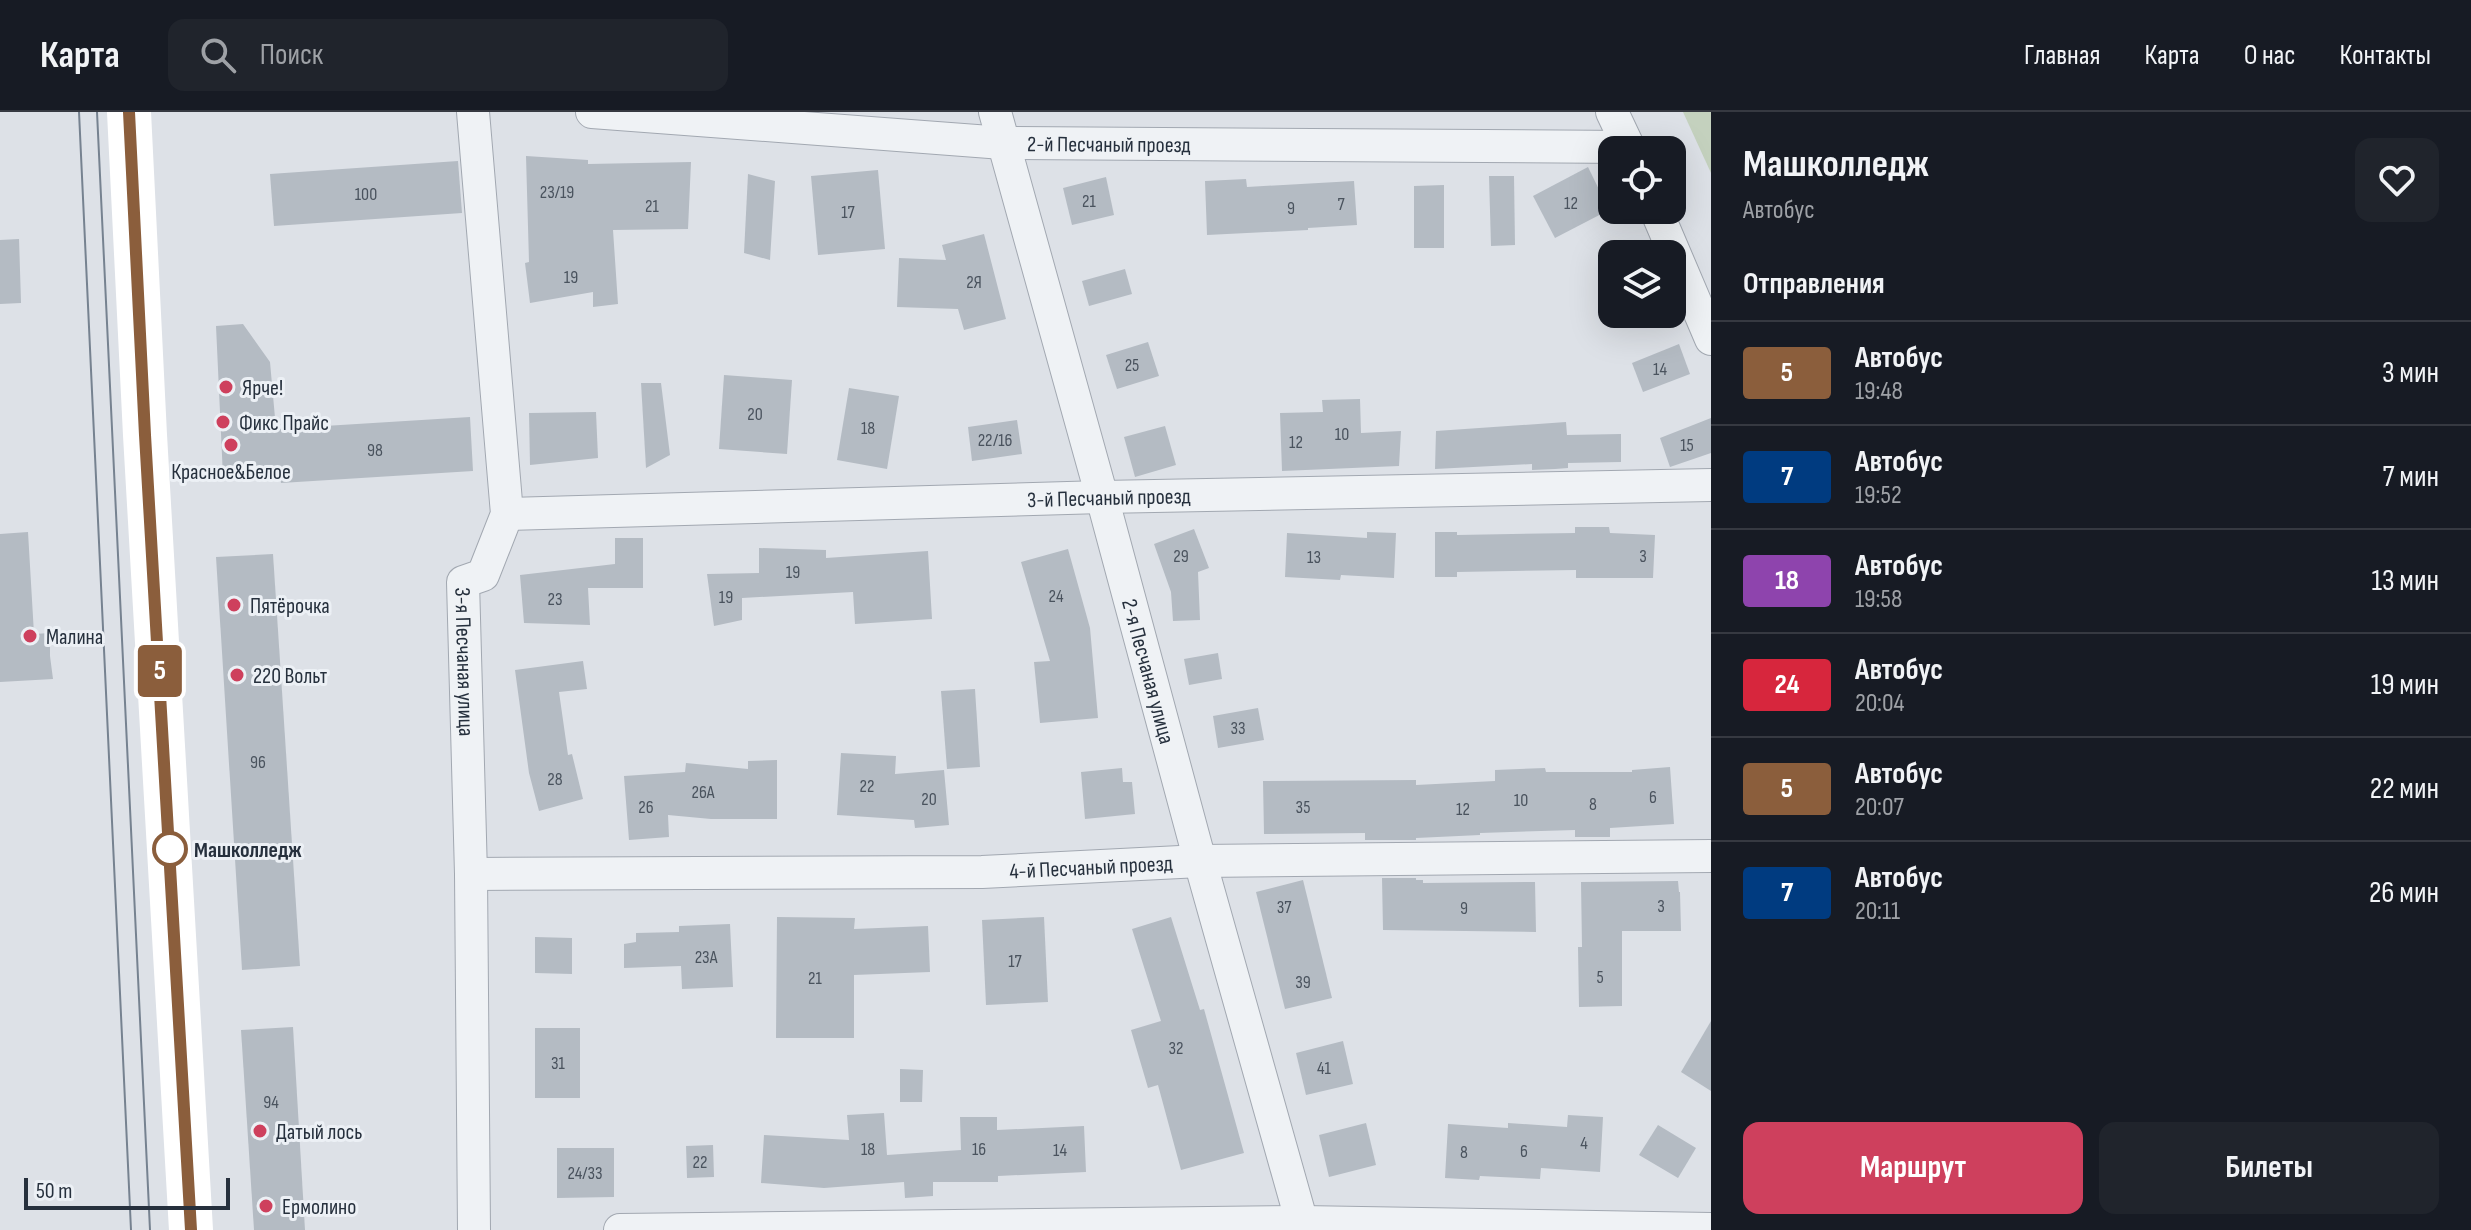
<!DOCTYPE html>
<html lang="ru">
<meta charset="utf-8">
<style>
body{margin:0;font-family:"Sofia Sans Condensed",sans-serif;background:#20242c;color:#f1f3f6;height:100vh;display:flex;flex-direction:column;font-size:30px;white-space:nowrap}
*{box-sizing:border-box;margin:0}
p{font-size:26px;color:#9ea1a6}
.icon{flex:none;width:44px;height:44px;fill:none;stroke:currentColor;stroke-width:2;stroke-linecap:round;stroke-linejoin:round}
.map{position:relative;flex:1;overflow:hidden}
.drawer{display:flex;flex-direction:column;background:#171b24;width:760px}
.drawer>*{flex:none}
.badge{padding:0 16px;border-radius:6px;font-size:28px;line-height:52px}
.controls{position:absolute;left:1598px;top:24px;display:grid;gap:16px}
.controls a{display:grid;place-items:center;width:88px;height:88px;border-radius:16px;background:#171b24;box-shadow:0 8px 32px #0002;font-size:40px}
.scale{position:absolute;left:24px;bottom:20px;width:206px;box-sizing:border-box;padding-left:8px;border:4px solid #26303d;border-top:0;font-size:22px;line-height:28px;white-space:nowrap;color:#26303d;-webkit-text-stroke:6px #ecf0f5;paint-order:stroke}
.map>.badge{position:absolute;translate:-50% -50%;box-shadow:0 0 0 4px #fff}
h2{padding:0 32px;font-size:30px;line-height:72px}
.round{display:grid;place-items:center;flex:none;width:84px;height:84px;border-radius:16px;background:#20242c}
.summary{display:flex;align-items:center;justify-content:space-between;height:136px;padding:0 32px}
h1{font-size:38px;font-weight:700;line-height:60px}
.action{display:flex;gap:16px;margin-top:auto;padding:16px 32px}
.action a{flex:1;height:92px;border-radius:16px;background:#ce405d;color:#fff;font-size:32px;font-weight:700;line-height:92px;text-align:center}
.action a+a{background:#20242c;color:#f1f3f6}
ul{padding:0;list-style:none}
li{display:flex;align-items:center;gap:24px;height:104px;padding:0 32px;border-top:2px solid #363941}
li div{flex:1}
li b{display:block;font-size:30px}
li em{font-style:normal}
li .badge{min-width:88px;font-weight:700;text-align:center}
header{display:flex;align-items:center;gap:48px;box-sizing:border-box;height:112px;padding:0 40px;background:#171b24;border-bottom:2px solid #363941}
header strong{font-size:38px}
nav{display:flex;gap:44px;margin-inline-start:auto;font-size:28px}
.search{width:560px;height:72px;background:#20242c;display:flex;align-items:center;gap:20px;box-sizing:border-box;padding:0 28px;border-radius:16px;color:#9ea1a6;font-size:30px}
main{display:flex;flex:1;min-height:0}
.map>svg:first-child{display:block}
.green{fill:#c4d1be}
.building{fill:#b4bbc3}
.lines{fill:none;stroke-linecap:round;stroke-linejoin:round}
.minor-casing{stroke:#a2a8b1;stroke-width:34}
.minor{stroke:#eff2f5;stroke-width:32}
.secondary{stroke:#fff;stroke-width:44}
.tram{stroke:#768290;stroke-width:2}
.line-casing{stroke:#fff;stroke-width:18}
.line{stroke:#8b5e3c;stroke-width:12}
.poi-dot{fill:#ce405d;stroke:#ecf0f5;stroke-width:3}
.stop-dot{fill:#fff;stroke:#8b5e3c;stroke-width:4}
.labels{text-anchor:middle;stroke-width:6;stroke-linejoin:round;paint-order:stroke}
.number-label{font-size:18px;fill:#4a535e}
.street-label{font-size:22px;fill:#26303d;stroke:#ecf0f5}
.poi-label{font-size:22px;fill:#26303d;stroke:#ecf0f5;text-anchor:start}
.stop-label{font-size:22px;font-weight:bold;fill:#26303d;stroke:#ecf0f5;text-anchor:start}
</style>
<header>
<strong>Карта</strong>
<div class="search"><svg class="icon" aria-label="search" viewBox="0 0 24 24"><circle cx="10" cy="10" r="6"/><path d="M15 15l6 6"/></svg>Поиск</div>
<nav><a>Главная</a><a>Карта</a><a>О нас</a><a>Контакты</a></nav>
</header>
<main>
<div class="map">
<svg width="1711" height="1118" viewBox="0 0 1711 1118">
<rect width="100%" height="100%" fill="#dde1e7"/>
<polygon class="green" points="1683,0 1711,0 1711,61"/>
<g class="building">
<polygon points="526,44 588,48 588,52 691,50 688,117 613,118 618,192 593,195 593,180 530,191 525,151 529,150"/>
<polygon points="458,49 462,101 274,114 270,62"/>
<polygon points="1588,55 1609,98 1555,126 1533,84"/>
<polygon points="878,58 885,137 818,143 811,64"/>
<polygon points="748,62 775,69 770,148 744,141"/>
<polygon points="1489,64 1514,64 1515,133 1491,134"/>
<polygon points="1106,65 1114,103 1072,113 1063,76"/>
<polygon points="1246,67 1247,75 1354,69 1357,113 1308,116 1308,118 1207,123 1205,69"/>
<polygon points="1444,73 1444,136 1414,136 1414,74"/>
<polygon points="984,122 1006,207 964,218 958,197 897,195 899,146 946,148 942,133"/>
<polygon points="19,127 21,191 0,192 0,128"/>
<polygon points="1125,157 1132,182 1089,194 1082,169"/>
<polygon points="243,212 270,250 276,317 470,305 473,359 281,371 280,362 223,365 216,214"/>
<polygon points="1148,230 1159,264 1117,277 1106,243"/>
<polygon points="1679,232 1690,262 1643,280 1632,251"/>
<polygon points="724,263 792,268 787,342 719,337"/>
<polygon points="641,271 661,271 670,343 646,356"/>
<polygon points="849,276 899,284 887,357 837,348"/>
<polygon points="1360,287 1361,321 1401,319 1399,354 1282,359 1280,301 1323,300 1322,288"/>
<polygon points="596,300 598,346 530,353 529,301"/>
<polygon points="1711,306 1711,341 1670,355 1660,326"/>
<polygon points="1017,308 1022,342 972,349 968,315"/>
<polygon points="1566,310 1567,323 1621,322 1621,350 1568,351 1568,356 1555,357 1532,358 1532,352 1435,357 1436,319"/>
<polygon points="1165,314 1176,353 1135,365 1124,325"/>
<polygon points="1575,415 1609,415 1610,421 1655,423 1653,466 1576,466 1576,458 1457,460 1457,465 1435,465 1435,420 1457,420 1457,423 1575,421"/>
<polygon points="1194,417 1209,456 1198,460 1200,508 1173,509 1171,480 1154,432"/>
<polygon points="28,420 34,522 50,521 50,544 53,567 0,570 0,422"/>
<polygon points="1367,420 1396,421 1394,466 1341,463 1340,468 1285,465 1287,421 1367,426"/>
<polygon points="615,426 643,426 643,476 588,476 590,513 524,511 520,463 615,452"/>
<polygon points="759,436 826,438 826,446 928,439 932,507 855,512 853,480 742,486 742,508 714,514 707,462 759,461"/>
<polygon points="1068,437 1090,516 1098,606 1040,611 1034,550 1050,549 1021,450"/>
<polygon points="273,442 300,854 242,858 216,445"/>
<polygon points="1218,541 1222,567 1189,573 1184,547"/>
<polygon points="583,549 587,577 559,580 568,643 572,642 583,687 539,699 529,661 515,558"/>
<polygon points="975,577 980,655 947,657 941,579"/>
<polygon points="1258,596 1264,628 1218,636 1213,604"/>
<polygon points="841,641 896,644 895,662 944,658 949,713 915,716 914,708 837,703"/>
<polygon points="777,648 777,707 711,707 668,703 669,725 629,728 624,664 685,660 686,651 748,657 748,649"/>
<polygon points="1670,655 1674,712 1610,716 1610,725 1575,725 1575,718 1480,721 1480,723 1416,726 1416,728 1365,728 1365,721 1264,722 1263,669 1416,668 1416,673 1495,669 1495,658 1545,656 1546,660 1632,660 1632,658"/>
<polygon points="1122,656 1123,670 1132,670 1135,702 1085,707 1081,660"/>
<polygon points="1382,766 1416,766 1416,768 1423,768 1423,771 1535,770 1536,820 1383,818"/>
<polygon points="1303,768 1332,886 1285,897 1256,780"/>
<polygon points="1678,769 1679,780 1680,780 1681,819 1622,819 1622,894 1579,895 1578,835 1582,835 1581,770"/>
<polygon points="777,805 855,806 854,817 928,814 930,860 854,863 854,926 776,926"/>
<polygon points="1044,805 1048,890 986,893 982,808"/>
<polygon points="1171,805 1200,898 1204,897 1244,1041 1181,1058 1158,973 1148,976 1131,918 1161,909 1132,817"/>
<polygon points="730,812 733,875 682,877 681,854 624,856 624,832 636,830 636,821 679,820 679,814"/>
<polygon points="535,825 572,826 572,862 535,861"/>
<polygon points="1711,909 1711,979 1681,960"/>
<polygon points="293,915 305,1118 254,1118 241,918"/>
<rect x="535" y="916" width="45" height="70"/>
<polygon points="1343,929 1353,972 1306,983 1296,941"/>
<polygon points="900,957 923,958 922,990 900,990"/>
<polygon points="884,1001 887,1043 961,1038 960,1005 997,1005 997,1018 1084,1014 1086,1060 998,1064 998,1070 933,1070 933,1084 905,1086 904,1070 824,1076 761,1071 764,1023 849,1028 847,1003"/>
<polygon points="1568,1003 1603,1005 1600,1060 1541,1056 1540,1067 1480,1064 1479,1068 1445,1066 1448,1012 1508,1016 1508,1011 1567,1015"/>
<polygon points="1366,1011 1376,1053 1329,1065 1319,1023"/>
<polygon points="1658,1013 1696,1036 1678,1066 1639,1043"/>
<polygon points="713,1033 714,1065 687,1066 686,1034"/>
<polygon points="557,1036 614,1036 614,1085 557,1086"/>
</g>
<g class="lines">
<defs>
<g id="minor">
<path id="s1" d="M473,0L507,402L483,463L463,470L471,762L474,1118"/>
<path id="s2" d="M592,0L1003,31L1628,35"/>
<path id="s3" d="M995,0L1102,385L1200,749L1304,1118"/>
<polyline points="1612,0 1630,38"/>
<polyline points="1656,98 1711,227"/>
<path id="s4" d="M507,402L1102,385L1711,373"/>
<path id="s5" d="M471,762L982,760L1200,749L1711,744"/>
<polyline points="620,1118 1302,1110 1711,1117"/>
</g>
</defs>
<use href="#minor" class="minor-casing"/>
<use href="#minor" class="minor"/>
<polyline class="secondary" points="129,0 145,323 191,1118"/>
<g class="tram">
<polyline points="79,0 131,1118"/>
<polyline points="97,0 150,1118"/>
</g>
</g>
<g class="lines">
<defs>
<polyline id="line" points="129,0 145,323 191,1118"/>
</defs>
<use href="#line" class="line-casing"/>
<use href="#line" class="line"/>
</g>
<g class="poi-dot">
<circle cx="226" cy="275" r="8"/>
<circle cx="223" cy="310" r="8"/>
<circle cx="231" cy="333" r="8"/>
<circle cx="234" cy="493" r="8"/>
<circle cx="30" cy="524" r="8"/>
<circle cx="237" cy="563" r="8"/>
<circle cx="260" cy="1019" r="8"/>
<circle cx="266" cy="1094" r="8"/>
</g>
<circle class="stop-dot" cx="170" cy="737" r="16"/>
<g class="labels">
<g class="number-label">
<text x="557" y="86">23/19</text>
<text x="366" y="88">100</text>
<text x="1089" y="95">21</text>
<text x="1571" y="97">12</text>
<text x="1341" y="98">7</text>
<text x="652" y="100">21</text>
<text x="1291" y="102">9</text>
<text x="848" y="106">17</text>
<text x="571" y="171">19</text>
<text x="974" y="176">2Я</text>
<text x="1132" y="259">25</text>
<text x="1660" y="263">14</text>
<text x="755" y="308">20</text>
<text x="868" y="322">18</text>
<text x="1342" y="328">10</text>
<text x="995" y="334">22/16</text>
<text x="1296" y="336">12</text>
<text x="1687" y="339">15</text>
<text x="375" y="344">98</text>
<text x="1181" y="450">29</text>
<text x="1643" y="450">3</text>
<text x="1314" y="451">13</text>
<text x="793" y="466">19</text>
<text x="1056" y="490">24</text>
<text x="726" y="491">19</text>
<text x="555" y="493">23</text>
<text x="1238" y="622">33</text>
<text x="258" y="656">96</text>
<text x="555" y="673">28</text>
<text x="867" y="680">22</text>
<text x="703" y="686">26А</text>
<text x="1653" y="691">6</text>
<text x="929" y="693">20</text>
<text x="1521" y="694">10</text>
<text x="1593" y="698">8</text>
<text x="646" y="701">26</text>
<text x="1303" y="701">35</text>
<text x="1463" y="703">12</text>
<text x="1661" y="800">3</text>
<text x="1284" y="801">37</text>
<text x="1464" y="802">9</text>
<text x="706" y="851">23А</text>
<text x="1015" y="855">17</text>
<text x="1600" y="871">5</text>
<text x="815" y="872">21</text>
<text x="1303" y="876">39</text>
<text x="1176" y="942">32</text>
<text x="558" y="957">31</text>
<text x="1324" y="962">41</text>
<text x="271" y="996">94</text>
<text x="1584" y="1037">4</text>
<text x="868" y="1043">18</text>
<text x="979" y="1043">16</text>
<text x="1060" y="1044">14</text>
<text x="1524" y="1045">6</text>
<text x="1464" y="1046">8</text>
<text x="700" y="1056">22</text>
<text x="585" y="1067">24/33</text>
</g>
<g class="street-label">
<text dy="8" stroke="none"><textPath href="#s2" startOffset="518">2-й Песчаный проезд</textPath></text>
<text dy="8" stroke="none"><textPath href="#s4" startOffset="602">3-й Песчаный проезд</textPath></text>
<text dy="8" stroke="none"><textPath href="#s1" startOffset="570">3-я Песчаная улица</textPath></text>
<text dy="8" stroke="none"><textPath href="#s3" startOffset="580">2-я Песчаная улица</textPath></text>
<text dy="8" stroke="none"><textPath href="#s5" startOffset="620">4-й Песчаный проезд</textPath></text>
</g>
<g class="poi-label">
<text x="242" y="283">Ярче!</text>
<text x="239" y="318">Фикс Прайс</text>
<text x="231" y="367" text-anchor="middle">Красное&amp;Белое</text>
<text x="250" y="501">Пятёрочка</text>
<text x="46" y="532">Малина</text>
<text x="253" y="571">220 Вольт</text>
<text x="276" y="1027">Датый лось</text>
<text x="282" y="1102">Ермолино</text>
</g>
<g class="stop-label">
<text x="194" y="745">Машколледж</text>
</g>
</g>
</svg>
<div class="controls">
<a><svg class="icon" aria-label="locate" viewBox="0 0 24 24"><circle cx="12" cy="12" r="6"/><path d="M12 2v4M12 18v4M2 12h4M18 12h4"/></svg></a>
<a><svg class="icon" aria-label="layers" viewBox="0 0 24 24"><path d="M12 4l9 5-9 5-9-5zM3 14l9 5 9-5"/></svg></a>
</div>
<div class="scale">50 m</div>
<b class="badge" style="left:160px;top:559px;background:#8b5e3c;color:#fff">5</b>
</div>
<section class="drawer">
<div class="summary"><div><h1>Машколледж</h1><p>Автобус</p></div><a class="round"><svg class="icon" aria-label="heart" viewBox="0 0 24 24"><path d="M12 20l-8-8c-3-5 5-10 8-4 3-6 11-1 8 4z"/></svg></a></div>
<h2>Отправления</h2>
<ul>
<li><span class="badge" style="background:#8b5e3c;color:#fff">5</span><div><b>Автобус</b><p>19:48</p></div><em>3 мин</em></li>
<li><span class="badge" style="background:#003b80;color:#fff">7</span><div><b>Автобус</b><p>19:52</p></div><em>7 мин</em></li>
<li><span class="badge" style="background:#8e44ad;color:#fff">18</span><div><b>Автобус</b><p>19:58</p></div><em>13 мин</em></li>
<li><span class="badge" style="background:#d7263d;color:#fff">24</span><div><b>Автобус</b><p>20:04</p></div><em>19 мин</em></li>
<li><span class="badge" style="background:#8b5e3c;color:#fff">5</span><div><b>Автобус</b><p>20:07</p></div><em>22 мин</em></li>
<li><span class="badge" style="background:#003b80;color:#fff">7</span><div><b>Автобус</b><p>20:11</p></div><em>26 мин</em></li>
</ul>
<div class="action"><a>Маршрут</a><a>Билеты</a></div>
</section>
</main>
